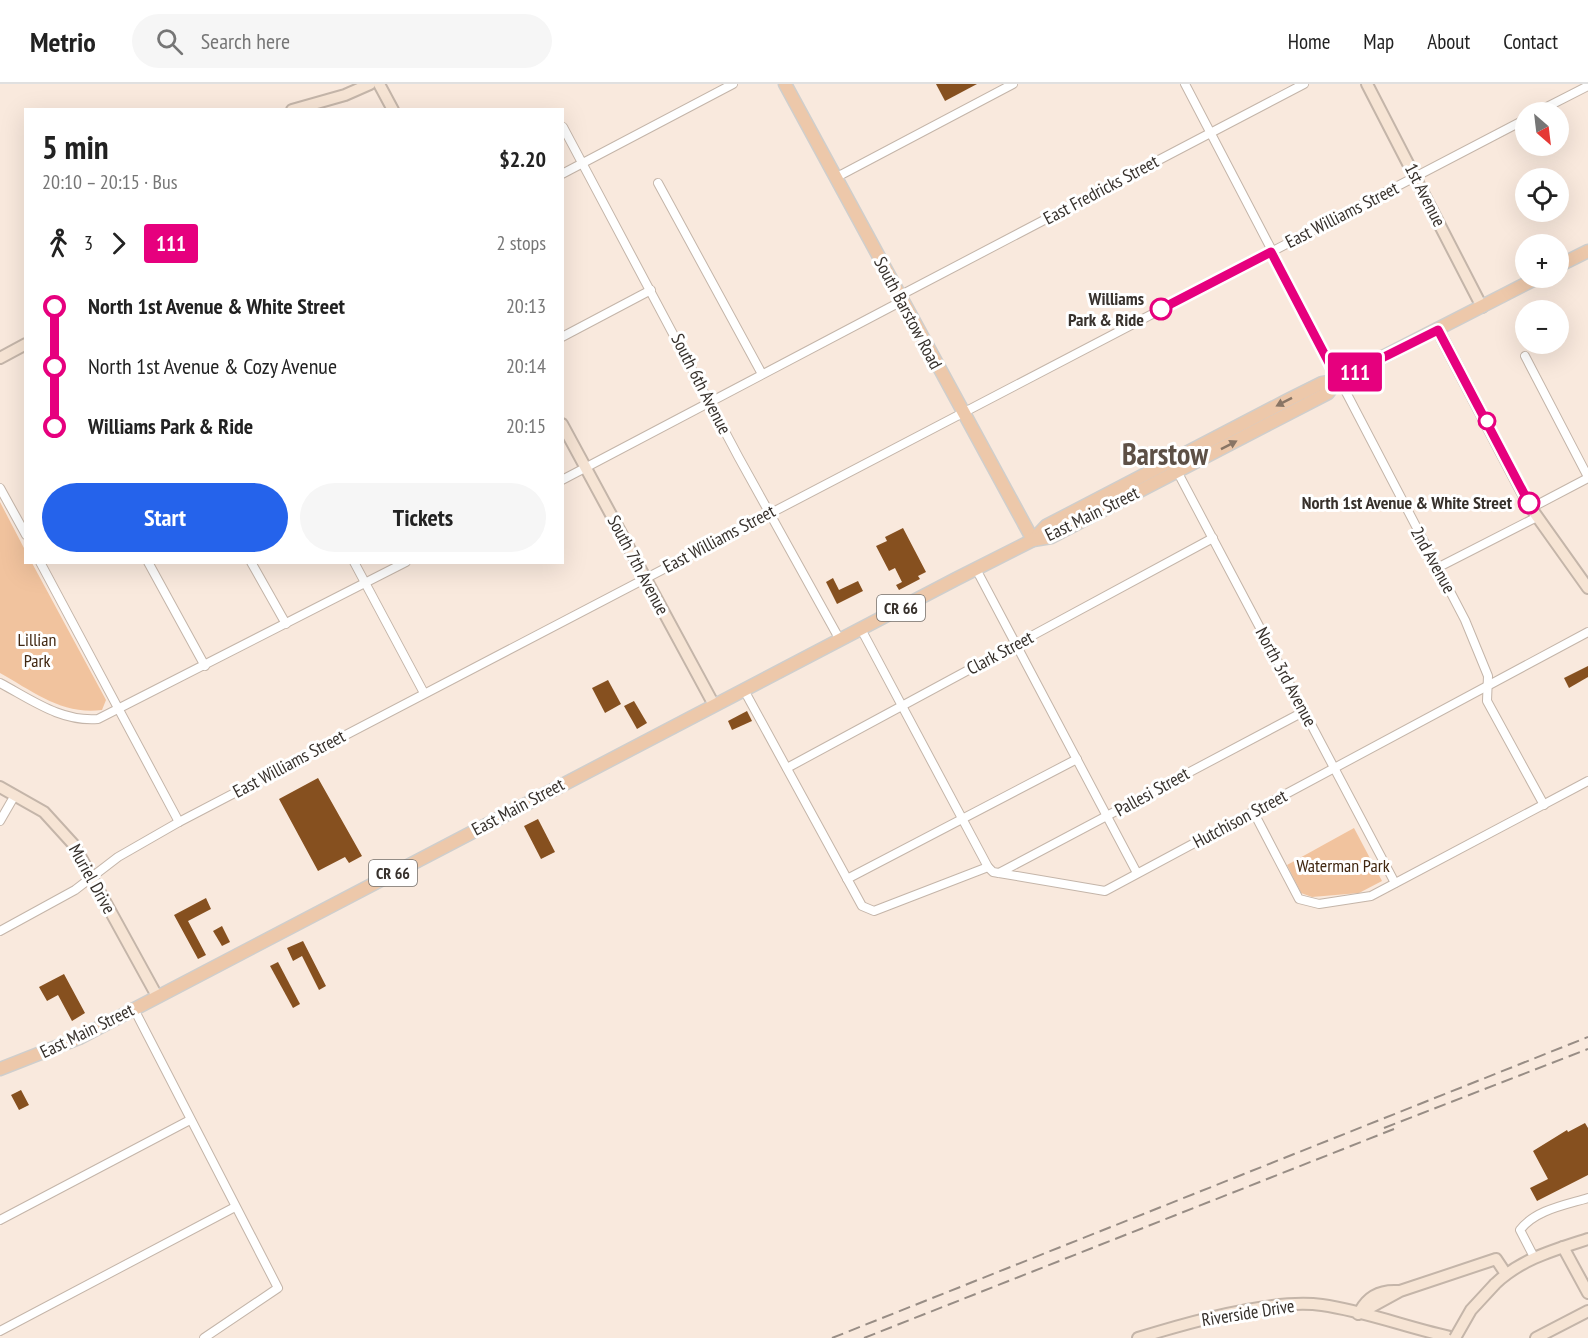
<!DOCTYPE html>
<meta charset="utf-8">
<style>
body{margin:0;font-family:"PT Sans Narrow",sans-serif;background:#f6f6f6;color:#222;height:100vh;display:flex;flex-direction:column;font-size:22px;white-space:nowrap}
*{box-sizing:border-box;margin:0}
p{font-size:20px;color:#767676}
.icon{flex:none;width:33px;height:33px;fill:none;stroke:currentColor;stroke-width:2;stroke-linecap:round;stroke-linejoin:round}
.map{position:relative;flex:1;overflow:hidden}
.details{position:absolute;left:24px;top:24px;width:540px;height:456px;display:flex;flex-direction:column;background:#fff;border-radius:0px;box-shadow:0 6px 24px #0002}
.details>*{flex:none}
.badge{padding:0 12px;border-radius:4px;font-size:21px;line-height:39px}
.needle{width:39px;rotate:152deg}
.tools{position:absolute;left:1515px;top:18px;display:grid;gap:12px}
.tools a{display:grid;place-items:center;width:54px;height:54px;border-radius:50%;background:#fff;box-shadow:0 6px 24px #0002;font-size:30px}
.map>.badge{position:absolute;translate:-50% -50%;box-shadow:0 0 0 3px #fff}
.legs{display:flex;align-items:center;gap:9px;height:66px;padding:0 18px;font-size:20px}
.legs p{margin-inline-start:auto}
.summary{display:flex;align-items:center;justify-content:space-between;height:102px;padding:0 18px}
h1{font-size:33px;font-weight:700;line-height:45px}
.cta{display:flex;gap:12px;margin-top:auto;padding:12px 18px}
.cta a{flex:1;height:69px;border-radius:36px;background:#2563eb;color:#fff;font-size:24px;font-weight:700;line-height:69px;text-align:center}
.cta a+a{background:#f6f6f6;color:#222}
ul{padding:0 18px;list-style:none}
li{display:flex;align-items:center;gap:21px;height:60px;font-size:22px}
li i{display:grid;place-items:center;width:9px;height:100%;margin:0 8px;background:currentColor}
li i::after{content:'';width:15px;height:15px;margin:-8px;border:4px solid;border-radius:50%;background:#fff}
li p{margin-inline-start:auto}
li:first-child i{background:linear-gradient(#0000 50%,currentColor 0)}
li:last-child i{background:linear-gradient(currentColor 50%,#0000 0)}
header{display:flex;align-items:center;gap:36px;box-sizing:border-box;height:84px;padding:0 30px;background:#fff;border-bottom:2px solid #e0e0e0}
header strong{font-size:28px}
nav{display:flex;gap:33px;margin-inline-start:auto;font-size:21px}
.search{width:420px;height:54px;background:#f6f6f6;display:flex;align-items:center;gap:15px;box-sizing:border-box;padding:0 21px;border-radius:33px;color:#767676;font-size:22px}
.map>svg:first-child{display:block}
.green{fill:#f1c39e}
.building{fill:#86501f}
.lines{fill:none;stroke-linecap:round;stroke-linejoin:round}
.street-casing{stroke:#c4b5a9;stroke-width:10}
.secondary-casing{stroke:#c4b5a9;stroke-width:14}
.primary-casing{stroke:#cfcecc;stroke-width:15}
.street{stroke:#fff;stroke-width:8}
.secondary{stroke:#f6e4d4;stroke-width:10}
.primary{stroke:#edc8aa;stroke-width:12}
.rail{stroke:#988d85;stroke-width:2;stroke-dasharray:12 6;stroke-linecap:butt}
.secondary-bridge-casing{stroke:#c4b5a9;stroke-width:14;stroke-linecap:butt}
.secondary-bridge{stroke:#f6e4d4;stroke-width:10}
.oneway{fill:#897565}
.line-1-casing{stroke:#fff;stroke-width:14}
.line-1{stroke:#e6007e;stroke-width:9}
.stop-1-dot{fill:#fff;stroke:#e6007e;stroke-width:3}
.labels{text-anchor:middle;stroke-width:6;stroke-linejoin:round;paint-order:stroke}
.shield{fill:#fff;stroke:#736f6b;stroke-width:1.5}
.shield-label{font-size:16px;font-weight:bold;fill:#37312c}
.street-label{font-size:18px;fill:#37312c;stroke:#fff}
.stop-label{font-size:18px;font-weight:bold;fill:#37312c;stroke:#fff;text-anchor:end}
.park-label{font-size:18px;fill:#402711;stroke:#fff}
.town-label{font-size:30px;font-weight:bold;fill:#5d5046;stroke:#fff}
</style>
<header>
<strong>Metrio</strong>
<div class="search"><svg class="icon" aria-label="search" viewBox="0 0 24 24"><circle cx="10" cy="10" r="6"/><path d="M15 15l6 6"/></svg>Search here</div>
<nav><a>Home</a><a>Map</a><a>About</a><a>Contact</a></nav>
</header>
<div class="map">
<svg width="1588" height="1254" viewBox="0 0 1588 1254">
<rect width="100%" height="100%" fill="#f9e9dd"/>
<g class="green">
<path d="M0,418L25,466L26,478L32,479L106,616L102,626C62,631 34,608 0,589Z"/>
<polygon points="1354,744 1382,797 1359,809 1312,813 1301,809 1287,781"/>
</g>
<g class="building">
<polygon points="936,0 977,0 945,17"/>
<polygon points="903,444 926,488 918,492 920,495 899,506 896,501 902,498 895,484 889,487 876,462 887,457 885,453"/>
<polygon points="833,494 839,506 858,497 863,507 837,520 826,498"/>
<polygon points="1588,582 1588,593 1569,604 1564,594"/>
<polygon points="608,596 621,620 605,629 592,604"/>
<polygon points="634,617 647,639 637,645 624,622"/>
<polygon points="747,627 752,637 732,646 728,637"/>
<polygon points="318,694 362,772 349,779 345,773 318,787 279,715"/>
<polygon points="538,735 555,768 541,775 524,742"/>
<polygon points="206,814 211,825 188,837 206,871 198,875 174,831"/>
<polygon points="222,842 230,858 222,862 213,847"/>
<polygon points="303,857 326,902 319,906 302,872 293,877 287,864"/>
<polygon points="278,878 300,920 293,924 270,882"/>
<polygon points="64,890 85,929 72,937 58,911 47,917 39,903"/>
<polygon points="21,1006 29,1021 19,1026 11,1011"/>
<polygon points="1585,1039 1588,1044 1588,1091 1537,1117 1530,1104 1548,1095 1533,1067 1567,1046 1568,1048"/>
</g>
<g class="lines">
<defs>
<g id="street">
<polyline points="1185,0 1465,536 1488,592 1487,617 1544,721"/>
<polyline points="1537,28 1588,2"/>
<polyline points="563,43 739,374 840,556"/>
<polyline points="562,90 733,0"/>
<polyline points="835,94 1013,0"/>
<polyline points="658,99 762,290"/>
<polyline points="899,212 1304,0"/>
<polyline points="562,253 651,206"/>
<polyline points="1525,272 1588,393"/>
<polyline points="1177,387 1395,799"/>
<polyline points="562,396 902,217"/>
<polyline points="0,404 26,451"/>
<polyline points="1531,424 1588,394"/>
<polyline points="40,478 179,738"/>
<polyline points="148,478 205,582"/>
<polyline points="251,478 286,540"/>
<polyline points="354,478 424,609"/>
<polyline points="1437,484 1537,433"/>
<polyline points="976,485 1137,789"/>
<polyline points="861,545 988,783"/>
<path d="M0,599C32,616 61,638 98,635L406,478"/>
<polyline points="744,606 862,822 874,827 988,783 993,788 1105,807 1588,548"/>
<polyline points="787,684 1213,454"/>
<polyline points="1253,727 1299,815 1319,820 1371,812 1588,697"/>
<polyline points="0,737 15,711"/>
<polyline points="999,789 1305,627"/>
<polyline points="847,795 1077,675"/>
<polyline points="0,847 75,806 118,773 179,738 1526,35"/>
<polyline points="134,925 278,1204 204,1254"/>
<polyline points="0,1136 190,1036"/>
<path d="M1534,1173L1520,1146C1535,1126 1565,1121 1588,1114"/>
<polyline points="0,1247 235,1123"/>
</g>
<g id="secondary">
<polyline points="379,0 393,26"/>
<polyline points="1367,0 1482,223"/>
<polyline points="292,26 345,11 370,0"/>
<polyline points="1438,246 1531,424 1588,504"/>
<polyline points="0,274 26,260"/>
<polyline points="562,340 714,621"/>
<polyline points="0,703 44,728 74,761 157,912"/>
<polyline points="1563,1163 1588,1209"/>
<path d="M1495,1200C1521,1175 1554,1166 1588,1155"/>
<path d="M1360,1227C1368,1212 1381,1206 1398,1207"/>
<polyline points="1358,1230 1400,1207 1496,1175 1506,1190"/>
<path d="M1138,1254C1186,1239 1273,1214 1322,1221C1366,1227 1411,1245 1455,1254"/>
<polyline points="1536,1254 1588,1227"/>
</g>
<g id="primary">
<polyline points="785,0 1033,456"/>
<polyline points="1558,182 1588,167"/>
<polyline points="1033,456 1046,442 1288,316 1322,299 1338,296 1537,194"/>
<polyline points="0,985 79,954 956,495 1033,456 1051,453 1328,309 1338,296"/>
</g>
</defs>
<use href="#street" class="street-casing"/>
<use href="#secondary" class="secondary-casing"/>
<use href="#primary" class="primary-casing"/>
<use href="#street" class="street"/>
<use href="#secondary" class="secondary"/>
<use href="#primary" class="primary"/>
<g class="rail">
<polyline points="1384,1044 1588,965"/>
<polyline points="832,1254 1588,953"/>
<polyline points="864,1254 1394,1045"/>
</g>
<defs>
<polyline id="secondary-bridge" points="1455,1254 1471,1226 1495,1200"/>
</defs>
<use href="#secondary-bridge" class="secondary-bridge-casing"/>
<use href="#secondary-bridge" class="secondary-bridge"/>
</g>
<defs><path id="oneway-solid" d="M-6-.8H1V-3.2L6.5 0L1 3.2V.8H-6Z" transform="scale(1.5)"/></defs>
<g class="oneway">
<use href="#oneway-solid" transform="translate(1284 318) rotate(153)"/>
<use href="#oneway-solid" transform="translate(1229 361) rotate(-27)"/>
</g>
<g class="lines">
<defs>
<polyline id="line-1" points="1161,225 1271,168 1338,296 1438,246 1529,419"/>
</defs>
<use href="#line-1" class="line-1-casing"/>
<use href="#line-1" class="line-1"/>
</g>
<g class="stop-1-dot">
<circle cx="1161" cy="225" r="10"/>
<circle cx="1487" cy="337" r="8"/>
<circle cx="1529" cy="419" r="10"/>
</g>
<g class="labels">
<g class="shield">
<rect x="877" y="511" width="48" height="26" rx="4.5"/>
<rect x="369" y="776" width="48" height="26" rx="4.5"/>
</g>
<g class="shield-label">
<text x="901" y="530">CR 66</text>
<text x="393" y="795">CR 66</text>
</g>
<g class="street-label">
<text transform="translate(1101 106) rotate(-28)" y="6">East Fredricks Street</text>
<text transform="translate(1425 111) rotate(63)" y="6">1st Avenue</text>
<text transform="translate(1342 131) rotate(-27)" y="6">East Williams Street</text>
<text transform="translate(908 229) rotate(62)" y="6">South Barstow Road</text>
<text transform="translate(701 300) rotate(63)" y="6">South 6th Avenue</text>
<text transform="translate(1092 430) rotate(-26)" y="6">East Main Street</text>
<text transform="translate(719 455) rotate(-28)" y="6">East Williams Street</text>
<text transform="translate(1433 476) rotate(61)" y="6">2nd Avenue</text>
<text transform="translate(638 481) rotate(62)" y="6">South 7th Avenue</text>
<text transform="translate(1000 569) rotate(-28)" y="6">Clark Street</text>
<text transform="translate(1286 593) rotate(62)" y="6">North 3rd Avenue</text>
<text transform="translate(289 680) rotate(-28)" y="6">East Williams Street</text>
<text transform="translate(1152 708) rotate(-29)" y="6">Pallesi Street</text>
<text transform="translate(518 723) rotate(-28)" y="6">East Main Street</text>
<text transform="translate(1240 735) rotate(-28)" y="6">Hutchison Street</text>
<text transform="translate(92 795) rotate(61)" y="6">Muriel Drive</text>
<text transform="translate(87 947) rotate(-26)" y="6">East Main Street</text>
<text transform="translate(1248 1229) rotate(-9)" y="6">Riverside Drive</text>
</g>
<g class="stop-label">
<text x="1144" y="221">Williams<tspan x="1144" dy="21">Park &amp; Ride</tspan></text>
<text x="1512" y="425">North 1st Avenue &amp; White Street</text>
</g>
<g class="park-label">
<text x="37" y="562">Lillian<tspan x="37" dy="21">Park</tspan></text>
<text x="1343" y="788">Waterman Park</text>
</g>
<g class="town-label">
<text x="1165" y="381">Barstow</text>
</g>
</g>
</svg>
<div class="tools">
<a><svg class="needle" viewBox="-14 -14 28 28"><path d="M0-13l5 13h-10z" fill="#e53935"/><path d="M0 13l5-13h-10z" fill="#767676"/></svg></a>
<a><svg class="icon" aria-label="locate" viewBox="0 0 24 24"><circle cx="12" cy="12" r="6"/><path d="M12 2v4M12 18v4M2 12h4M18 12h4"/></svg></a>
<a>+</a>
<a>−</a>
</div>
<b class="badge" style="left:1355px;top:288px;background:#e6007e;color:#fff">111</b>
<section class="details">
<div class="summary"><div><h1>5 min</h1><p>20:10 – 20:15 · Bus</p></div><b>$2.20</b></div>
<div class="legs"><svg class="icon" aria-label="walk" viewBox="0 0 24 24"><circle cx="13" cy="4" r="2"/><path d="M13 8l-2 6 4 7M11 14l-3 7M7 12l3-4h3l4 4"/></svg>3<svg class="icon" aria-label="forward" viewBox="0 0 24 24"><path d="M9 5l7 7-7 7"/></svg><b class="badge" style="background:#e6007e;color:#fff">111</b><p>2 stops</p></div>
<ul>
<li><i style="color:#e6007e"></i><b>North 1st Avenue &amp; White Street</b><p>20:13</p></li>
<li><i style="color:#e6007e"></i><span>North 1st Avenue &amp; Cozy Avenue</span><p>20:14</p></li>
<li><i style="color:#e6007e"></i><b>Williams Park &amp; Ride</b><p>20:15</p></li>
</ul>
<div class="cta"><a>Start</a><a>Tickets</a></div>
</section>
</div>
